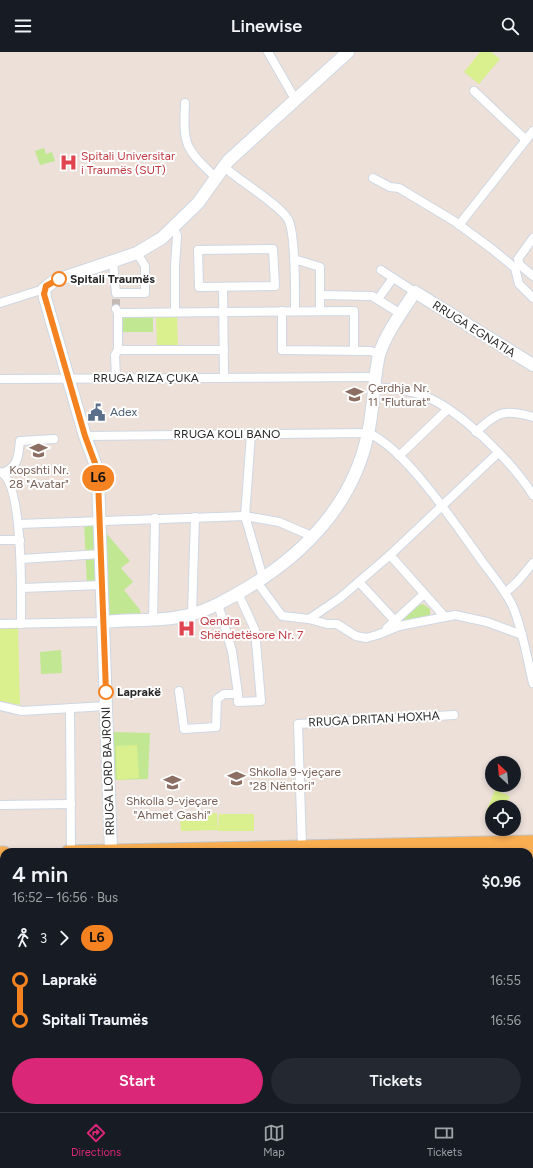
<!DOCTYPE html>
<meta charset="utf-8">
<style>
body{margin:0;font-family:Figtree,sans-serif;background:#242831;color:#f1f3f6;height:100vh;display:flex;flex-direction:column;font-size:15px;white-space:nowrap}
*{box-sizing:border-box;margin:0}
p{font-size:13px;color:#9ea1a6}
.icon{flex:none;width:22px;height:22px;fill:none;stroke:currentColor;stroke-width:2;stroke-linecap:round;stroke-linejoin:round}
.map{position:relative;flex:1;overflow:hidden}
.drawer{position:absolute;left:0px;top:796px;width:533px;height:264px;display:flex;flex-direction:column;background:#171b24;border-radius:12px 12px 0 0;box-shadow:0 2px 6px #0003}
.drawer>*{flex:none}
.badge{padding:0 8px;border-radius:13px;font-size:14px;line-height:26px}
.needle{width:26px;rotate:334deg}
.fabs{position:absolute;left:485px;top:704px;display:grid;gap:8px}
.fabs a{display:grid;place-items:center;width:36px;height:36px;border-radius:50%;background:#171b24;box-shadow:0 2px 6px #0003;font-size:20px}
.map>.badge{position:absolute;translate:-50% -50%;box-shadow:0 0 0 2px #fff}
.legs{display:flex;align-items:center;gap:6px;height:44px;padding:0 12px;font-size:13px}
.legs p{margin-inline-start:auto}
.headline{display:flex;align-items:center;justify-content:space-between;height:68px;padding:0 12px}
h1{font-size:22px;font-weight:600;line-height:30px}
.primary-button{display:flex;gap:8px;margin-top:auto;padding:8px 12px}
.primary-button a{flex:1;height:46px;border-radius:24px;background:#db2777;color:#fff;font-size:16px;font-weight:600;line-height:46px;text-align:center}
.primary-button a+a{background:#242831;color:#f1f3f6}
ul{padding:0 12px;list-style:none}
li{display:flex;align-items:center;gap:14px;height:40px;font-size:15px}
li i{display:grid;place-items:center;width:6px;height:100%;margin:0 5px;background:currentColor}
li i::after{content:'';width:10px;height:10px;margin:-5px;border:3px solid;border-radius:50%;background:#171b24}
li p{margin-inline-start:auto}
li:first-child i{background:linear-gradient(#0000 50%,currentColor 0)}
li:last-child i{background:linear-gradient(currentColor 50%,#0000 0)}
header{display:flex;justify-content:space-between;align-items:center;height:52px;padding:0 12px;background:#171b24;font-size:18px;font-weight:600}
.tabs{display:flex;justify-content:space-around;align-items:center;height:56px;border-top:1px solid #363941;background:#171b24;font-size:11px;color:#9ea1a6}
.tabs a{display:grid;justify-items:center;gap:2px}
.tabs .current{color:#db2777}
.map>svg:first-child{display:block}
.green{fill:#c1e792}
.pitch{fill:#daef8d}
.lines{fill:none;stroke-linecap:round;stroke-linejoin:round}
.street-tunnel{stroke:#c5bbb6;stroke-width:8;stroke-dasharray:8 4;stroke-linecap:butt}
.street-casing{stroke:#cfd7e3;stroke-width:10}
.secondary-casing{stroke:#cfd7e3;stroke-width:14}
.primary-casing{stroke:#c3c3c3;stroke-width:15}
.street{stroke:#fff;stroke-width:8}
.secondary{stroke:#fff;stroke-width:12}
.primary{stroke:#f9ae51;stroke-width:13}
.line-1-casing{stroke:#fff;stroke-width:9}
.line-1{stroke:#f58220;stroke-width:6}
.stop-1-dot{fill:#fff;stroke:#f58220;stroke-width:2}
.labels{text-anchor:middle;stroke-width:4;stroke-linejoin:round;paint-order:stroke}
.health-label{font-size:12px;fill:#be3a42;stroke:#fff;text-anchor:start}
.stop-label{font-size:12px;font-weight:bold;fill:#292929;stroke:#fff;text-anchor:start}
.street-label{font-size:12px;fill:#292929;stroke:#fff}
.education-label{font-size:12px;fill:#785e54;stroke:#fff;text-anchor:start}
.service-label{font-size:12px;fill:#4e5e75;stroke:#fff;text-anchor:start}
</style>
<header><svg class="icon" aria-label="menu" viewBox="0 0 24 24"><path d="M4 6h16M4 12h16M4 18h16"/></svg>Linewise<svg class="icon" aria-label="search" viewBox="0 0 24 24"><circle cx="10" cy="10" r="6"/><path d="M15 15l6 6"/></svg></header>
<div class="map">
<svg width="533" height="1060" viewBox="0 0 533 1060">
<rect width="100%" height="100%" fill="#ece0d9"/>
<g class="green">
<polygon points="44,96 46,102 52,100 55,109 40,113 35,99"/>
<rect x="123" y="264" width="30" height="16"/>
<polygon points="93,468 97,534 87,534 84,469"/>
<polygon points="100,474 130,509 121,516 133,530 124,538 140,558 142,569 109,570"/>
<polygon points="423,552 430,557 430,564 404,569 403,564 417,554"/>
<polygon points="61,598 62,621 41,622 40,600"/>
<polygon points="112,680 150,681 148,727 114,728"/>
</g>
<g class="pitch">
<polygon points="480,0 491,0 500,7 479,32 464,20"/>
<polygon points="156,264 177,264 178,294 157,295"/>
<polygon points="18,575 20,653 0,649 0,576"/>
<polygon points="137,693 139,726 117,728 116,694"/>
<polygon points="495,738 510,744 505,755 492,755 492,765 485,762"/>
<polygon points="217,761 218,778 181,779 180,762"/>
<polygon points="219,762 254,762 254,779 218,779"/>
</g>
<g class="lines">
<polyline class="street-tunnel" points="116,247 116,257"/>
<defs>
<g id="street">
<polyline points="268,0 295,47"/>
<polyline points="474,39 526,88"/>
<path d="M185,51C183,94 185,96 216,126"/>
<path d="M223,114C238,128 279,152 288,167C296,181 295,240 295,259"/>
<polyline points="373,126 390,135 399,136 454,169 492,197 515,216 519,232 533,246"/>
<polyline points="459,173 533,79"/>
<polyline points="174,176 177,184 175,213 175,260"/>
<polyline points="533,186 518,207 520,213 533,224"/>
<polygon points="273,197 275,234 199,235 198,198"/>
<polyline points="294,207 320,215 320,259"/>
<polyline points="113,210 116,241 145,241 145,214 137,201"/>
<polyline points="381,218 415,240"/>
<polyline points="223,235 224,326"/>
<polyline points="320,243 372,244 401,262"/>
<polyline points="378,247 393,226"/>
<polyline points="0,251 44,237"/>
<polyline points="282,259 282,298 370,299 380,302"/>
<polyline points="118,261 354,259 354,299"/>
<polyline points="118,298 224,298"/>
<polyline points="116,326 115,303 118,298 118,261 116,257"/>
<polyline points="0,327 376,325"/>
<path d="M374,335C390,336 407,338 422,343C460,357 512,410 533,443"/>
<path d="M476,380C498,359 505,357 533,365"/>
<polyline points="251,382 245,464 263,526"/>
<path d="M85,384L368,381C404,395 455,472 479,505C490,521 505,537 513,555C523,579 527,606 533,631"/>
<polyline points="399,404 448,357"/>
<path d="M0,420C24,430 21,547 21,572"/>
<path d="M2,421C19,415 18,404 20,389L54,387"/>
<polyline points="18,472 245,464 279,470 314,485"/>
<polyline points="0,488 20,488"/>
<polyline points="390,503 445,565"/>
<polyline points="21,507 101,502"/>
<polyline points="257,530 282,564 309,567 327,572 337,572 356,584 366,586 377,583 399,574 455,563 487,570 522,583"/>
<polyline points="359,530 395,569"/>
<polyline points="22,536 102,533"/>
<polyline points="505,541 518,529 533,511"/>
<polyline points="218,552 232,599 238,642"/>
<polyline points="192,562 195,465"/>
<polyline points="309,567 340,546 390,503 498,401"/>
<polyline points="153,569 155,466"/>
<polyline points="0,572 103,570"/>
<polyline points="387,576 424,542"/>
<polyline points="179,639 184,677 216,675 217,647 224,642 238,642 238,650 261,649 255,578 238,541"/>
<polyline points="0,654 22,659 106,654"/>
<polyline points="70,656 71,800"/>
<polyline points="0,753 71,752"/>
<polyline points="302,795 298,672 454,663"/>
<polyline points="529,945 533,944"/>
<polyline points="0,954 4,954"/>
<polyline points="529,1010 533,1010"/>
<polyline points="478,1056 478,1060"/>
<polyline points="494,1056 494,1060"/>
<polyline points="125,1060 125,1056"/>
</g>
<g id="secondary">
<path d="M103,570C134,567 163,570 193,562C213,556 230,546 247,536C306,501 354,450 368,381C374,356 373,329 379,303C385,283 403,258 415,240L533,313"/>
<polyline points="111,799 98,427 95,411 85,384 45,246 44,237 54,229 137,201 162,186 198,151 228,109 348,0"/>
</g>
<g id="primary">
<polyline points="68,800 533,790"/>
<polyline points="0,801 4,801"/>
<polyline points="529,803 533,803"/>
<polyline points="0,814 4,814"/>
</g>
</defs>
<use href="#street" class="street-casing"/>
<use href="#secondary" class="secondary-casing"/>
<use href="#primary" class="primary-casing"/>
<use href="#street" class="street"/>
<use href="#secondary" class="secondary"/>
<use href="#primary" class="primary"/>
</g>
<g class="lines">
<defs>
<polyline id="line-1" points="59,227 46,234 44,242 85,384 95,411 98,427 106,640"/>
</defs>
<use href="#line-1" class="line-1-casing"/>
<use href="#line-1" class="line-1"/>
</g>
<defs>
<symbol id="hospital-bare" viewBox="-9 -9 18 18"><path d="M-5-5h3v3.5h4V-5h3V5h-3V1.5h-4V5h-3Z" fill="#e0444e" stroke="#fff" stroke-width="2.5" paint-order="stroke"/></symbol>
<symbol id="school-bare" viewBox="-9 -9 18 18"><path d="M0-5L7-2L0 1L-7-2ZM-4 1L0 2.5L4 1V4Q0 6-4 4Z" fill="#8d6e63" stroke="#fff" stroke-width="2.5" paint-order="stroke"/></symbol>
<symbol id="civic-bare" viewBox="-9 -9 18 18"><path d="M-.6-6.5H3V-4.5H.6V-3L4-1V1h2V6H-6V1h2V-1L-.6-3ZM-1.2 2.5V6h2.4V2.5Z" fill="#5c6f8a" stroke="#fff" stroke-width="2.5" paint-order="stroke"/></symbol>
</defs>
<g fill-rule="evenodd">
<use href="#hospital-bare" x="56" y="98" width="25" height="25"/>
<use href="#school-bare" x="342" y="330" width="25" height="25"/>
<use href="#civic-bare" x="84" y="348" width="25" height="25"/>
<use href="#school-bare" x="26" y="386" width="25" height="25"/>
<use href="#hospital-bare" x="174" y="564" width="25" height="25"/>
<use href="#school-bare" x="224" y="714" width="25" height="25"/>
<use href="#school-bare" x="160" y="718" width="25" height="25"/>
</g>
<g class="stop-1-dot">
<circle cx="59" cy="227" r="7"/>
<circle cx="106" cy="640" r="7"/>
</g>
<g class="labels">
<g class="health-label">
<text x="81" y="108">Spitali Universitar<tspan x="81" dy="14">i Traumës (SUT)</tspan></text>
<text x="200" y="573">Qendra<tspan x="200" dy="14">Shëndetësore Nr. 7</tspan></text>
</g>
<g class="stop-label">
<text x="70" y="231">Spitali Traumës</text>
<text x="117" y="644">Laprakë</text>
</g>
<g class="street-label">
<text transform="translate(474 277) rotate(32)" y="4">RRUGA EGNATIA</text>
<text x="146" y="330">RRUGA RIZA ÇUKA</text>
<text x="227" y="386">RRUGA KOLI BANO</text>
<text transform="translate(374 667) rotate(-3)" y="4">RRUGA DRITAN HOXHA</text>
<text transform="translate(108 719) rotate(-92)" y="4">RRUGA LORD BAJRONI</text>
</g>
<g class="education-label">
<text x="368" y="340">Çerdhja Nr.<tspan x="368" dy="14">11 "Fluturat"</tspan></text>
<text x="39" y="422" text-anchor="middle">Kopshti Nr.<tspan x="39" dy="14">28 "Avatar"</tspan></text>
<text x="249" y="724">Shkolla 9-vjeçare<tspan x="249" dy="14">"28 Nëntori"</tspan></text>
<text x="172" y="753" text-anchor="middle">Shkolla 9-vjeçare<tspan x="172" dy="14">"Ahmet Gashi"</tspan></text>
</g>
<g class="service-label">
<text x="110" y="364">Adex</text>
</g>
</g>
</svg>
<div class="fabs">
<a><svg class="needle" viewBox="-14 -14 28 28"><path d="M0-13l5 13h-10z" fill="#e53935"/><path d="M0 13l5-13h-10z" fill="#9ea1a6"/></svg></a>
<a><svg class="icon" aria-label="locate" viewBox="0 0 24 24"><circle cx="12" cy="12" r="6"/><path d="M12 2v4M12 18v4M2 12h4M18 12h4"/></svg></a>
</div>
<b class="badge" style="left:98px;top:426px;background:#f58220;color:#111">L6</b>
<section class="drawer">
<div class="headline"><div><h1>4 min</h1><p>16:52 – 16:56 · Bus</p></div><b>$0.96</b></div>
<div class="legs"><svg class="icon" aria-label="walk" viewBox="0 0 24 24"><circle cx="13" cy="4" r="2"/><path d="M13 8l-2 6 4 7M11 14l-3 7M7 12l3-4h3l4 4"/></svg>3<svg class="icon" aria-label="forward" viewBox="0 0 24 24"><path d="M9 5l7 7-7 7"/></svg><b class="badge" style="background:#f58220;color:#111">L6</b></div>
<ul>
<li><i style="color:#f58220"></i><b>Laprakë</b><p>16:55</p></li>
<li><i style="color:#f58220"></i><b>Spitali Traumës</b><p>16:56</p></li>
</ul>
<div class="primary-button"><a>Start</a><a>Tickets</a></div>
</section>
</div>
<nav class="tabs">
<a class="current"><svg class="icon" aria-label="directions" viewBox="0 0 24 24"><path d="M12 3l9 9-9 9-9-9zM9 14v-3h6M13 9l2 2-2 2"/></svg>Directions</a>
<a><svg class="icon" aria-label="map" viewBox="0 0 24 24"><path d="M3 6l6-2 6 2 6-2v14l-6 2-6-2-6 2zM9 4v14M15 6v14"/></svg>Map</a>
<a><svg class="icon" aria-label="tickets" viewBox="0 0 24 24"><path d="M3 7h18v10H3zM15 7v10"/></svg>Tickets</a>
</nav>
